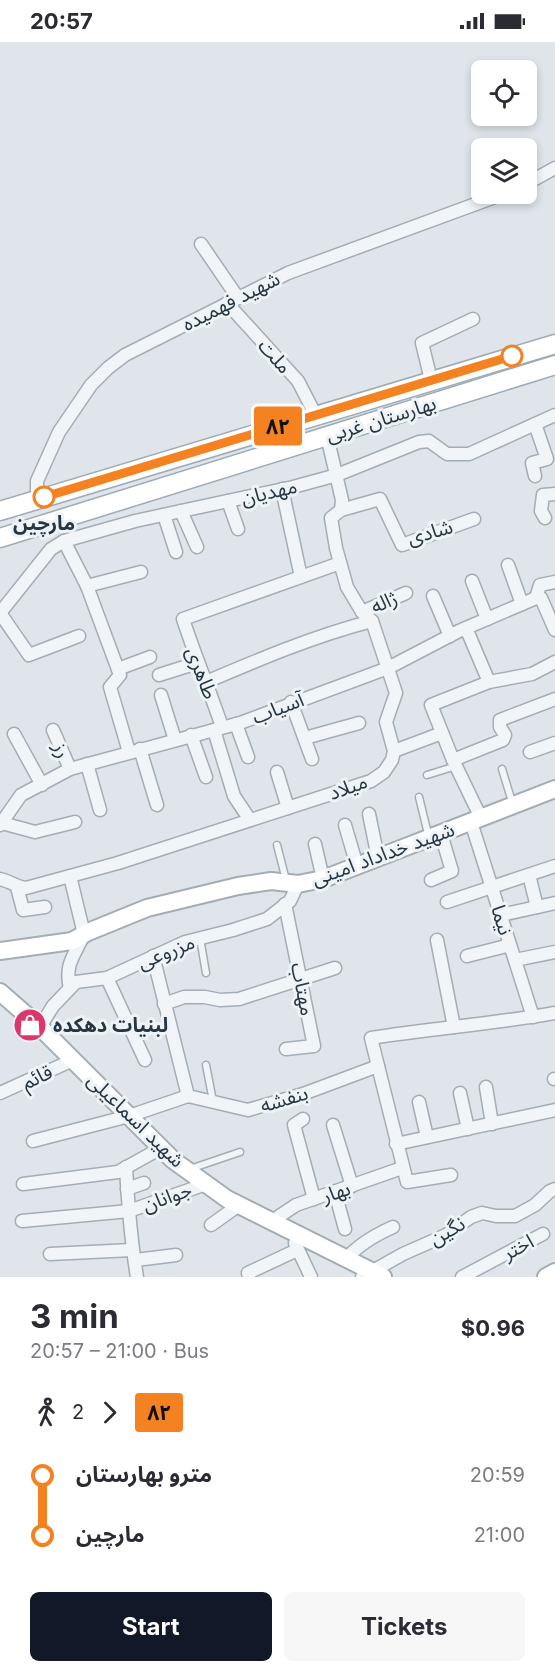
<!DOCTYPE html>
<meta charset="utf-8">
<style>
body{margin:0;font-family:Inter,"Noto Sans Arabic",sans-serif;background:#f7f7f7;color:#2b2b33;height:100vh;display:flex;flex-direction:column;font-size:22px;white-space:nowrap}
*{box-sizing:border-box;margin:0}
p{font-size:20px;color:#7c7c81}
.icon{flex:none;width:33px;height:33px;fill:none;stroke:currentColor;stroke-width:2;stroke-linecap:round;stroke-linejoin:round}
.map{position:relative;height:1235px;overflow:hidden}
.details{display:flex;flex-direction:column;background:#fff;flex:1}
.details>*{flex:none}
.badge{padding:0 12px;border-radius:4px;font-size:21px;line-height:39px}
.fabs{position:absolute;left:471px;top:18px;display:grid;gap:12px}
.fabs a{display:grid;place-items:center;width:66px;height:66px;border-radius:9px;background:#fff;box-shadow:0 3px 9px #0003;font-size:30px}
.map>.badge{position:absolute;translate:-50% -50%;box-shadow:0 0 0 3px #fff}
.legs{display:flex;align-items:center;gap:9px;height:66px;padding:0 30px;font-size:20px}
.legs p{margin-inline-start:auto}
.headline{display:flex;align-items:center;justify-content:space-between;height:102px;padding:0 30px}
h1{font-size:33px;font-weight:700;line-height:45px}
.button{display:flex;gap:12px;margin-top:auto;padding:12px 30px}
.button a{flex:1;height:69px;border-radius:9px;background:#111827;color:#fff;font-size:24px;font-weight:700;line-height:69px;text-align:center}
.button a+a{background:#f7f7f7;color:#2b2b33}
ul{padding:0 30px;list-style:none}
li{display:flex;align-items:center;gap:21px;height:60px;font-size:22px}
li i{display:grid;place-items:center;width:9px;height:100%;margin:0 8px;background:currentColor}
li i::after{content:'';width:15px;height:15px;margin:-8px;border:4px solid;border-radius:50%;background:#fff}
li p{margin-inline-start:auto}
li:first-child i{background:linear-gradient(#0000 50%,currentColor 0)}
li:last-child i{background:linear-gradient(currentColor 50%,#0000 0)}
.status{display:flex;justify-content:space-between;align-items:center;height:42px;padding:0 30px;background:#fff;direction:ltr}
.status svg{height:16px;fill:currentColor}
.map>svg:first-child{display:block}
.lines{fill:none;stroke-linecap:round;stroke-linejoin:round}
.lane-casing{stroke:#a4adb4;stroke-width:9}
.street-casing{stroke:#a4adb4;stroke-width:15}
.secondary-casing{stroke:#a4adb4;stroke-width:20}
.primary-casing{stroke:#9dabb7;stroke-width:21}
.lane{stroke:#f2f5f7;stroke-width:6}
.street{stroke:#f2f5f7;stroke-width:12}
.secondary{stroke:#fff;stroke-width:16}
.primary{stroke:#fff;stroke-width:18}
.line-1-casing{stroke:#fff;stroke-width:14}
.line-1{stroke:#f58220;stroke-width:9}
.stop-1-dot{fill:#fff;stroke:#f58220;stroke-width:3}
.labels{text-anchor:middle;stroke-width:6;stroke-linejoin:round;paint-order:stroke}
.street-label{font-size:20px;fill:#263542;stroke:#eef3f7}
.stop-label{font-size:20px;font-weight:bold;fill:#263542;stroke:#eef3f7}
.poi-label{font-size:20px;font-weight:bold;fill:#263542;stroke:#eef3f7;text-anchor:start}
</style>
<div class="status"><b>20:57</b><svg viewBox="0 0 49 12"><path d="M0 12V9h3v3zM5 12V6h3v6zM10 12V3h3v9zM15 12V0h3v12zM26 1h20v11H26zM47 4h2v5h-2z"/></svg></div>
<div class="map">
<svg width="555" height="1235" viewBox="0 0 555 1235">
<rect width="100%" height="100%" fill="#dfe5ea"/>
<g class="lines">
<defs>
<g id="lane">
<polyline points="502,727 513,763"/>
<polyline points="427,733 456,724"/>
<polyline points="419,755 429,796"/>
<polyline points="277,803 286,838"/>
<polyline points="200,896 206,931"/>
<polyline points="206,1023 213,1059"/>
<polyline points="190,1127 240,1110"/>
</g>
<g id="street">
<polyline points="526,142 555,126"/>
<polyline points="201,202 238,256"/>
<polyline points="227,261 298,339 315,372"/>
<polyline points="431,338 422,301 473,277"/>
<polyline points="535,382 547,417 532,421 535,434"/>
<polyline points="282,447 301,535"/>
<polyline points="37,457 37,439 59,390 91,343 108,326 125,313 288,231 503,152"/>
<polyline points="228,459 238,487"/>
<polyline points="341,468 380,457 402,503 474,477"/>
<polyline points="181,469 197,505"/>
<polyline points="164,473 176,510"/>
<polyline points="545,476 541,469 543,453 555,452"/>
<polyline points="64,499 87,544 120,633 110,645 129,710"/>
<polyline points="508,523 522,562"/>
<polyline points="472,539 487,577"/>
<polyline points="87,544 141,530"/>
<polyline points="433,554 450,594"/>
<polyline points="536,556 541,556 555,588"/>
<polyline points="536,556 540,543 555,540"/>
<polyline points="362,570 406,551"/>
<polyline points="0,571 51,507 64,499 135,479 293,445 337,433 419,400 429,399 447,412 469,412 555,373"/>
<polyline points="0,571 29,613 79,594"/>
<polyline points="466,586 489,640"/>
<polyline points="118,627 150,615"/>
<polyline points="159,633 197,621"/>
<path d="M206,640C260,617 314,594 372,579"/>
<polyline points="161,653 175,698"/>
<polyline points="291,660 312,717"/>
<polyline points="236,682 248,715"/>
<path d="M222,685C210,649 195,614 183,577L340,521"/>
<polyline points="53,688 70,727"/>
<polyline points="214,688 234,754 250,778"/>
<polyline points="14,692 42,743"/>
<polyline points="191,693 206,735"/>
<polyline points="305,696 359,681"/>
<polyline points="140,707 157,763"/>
<polyline points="394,709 442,691"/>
<polyline points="530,710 555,701"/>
<polyline points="453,718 503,698 505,693 500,685 500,678 555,657"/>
<polyline points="87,722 100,768"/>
<polyline points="277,730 288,766"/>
<polyline points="369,772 378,816"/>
<polyline points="481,776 453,718 431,663 489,640 532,632 555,620"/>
<polyline points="471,780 533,975"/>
<polyline points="2,781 35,790 75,780"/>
<polyline points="0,783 21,753 70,727 240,681 388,626 459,589 536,556"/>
<polyline points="345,783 357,824"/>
<polyline points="315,802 323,837"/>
<polyline points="529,833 537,865"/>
<path d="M70,834L84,892C75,913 64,922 70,946"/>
<path d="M0,837C10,839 16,845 26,846L118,821L371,739L384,730L392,718L394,709L386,680L396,651L372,579L362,570L347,545L336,506L331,476L341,468L342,458L327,394"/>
<polyline points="431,838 452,829 441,792"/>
<polyline points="17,845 23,868 45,865"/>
<polyline points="447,860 555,824"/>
<polyline points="285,862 314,1004 286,1007"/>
<polyline points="501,873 555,861"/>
<polyline points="437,898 454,985"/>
<polyline points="153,914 188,1054"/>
<polyline points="467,914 510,903"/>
<polyline points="515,918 555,910"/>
<polyline points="107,936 145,1018"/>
<polyline points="164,962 184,955 205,955 220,958 239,957 335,926"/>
<polyline points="40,985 53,964 76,940 107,936 185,900 233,888 267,877 290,859 298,842"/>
<polyline points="554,1037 555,1037"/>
<polyline points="486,1045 492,1082"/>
<polyline points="0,1051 73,1018"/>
<polyline points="460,1051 468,1087"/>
<polyline points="188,1054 248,1068 303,1052 378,1024"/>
<polyline points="419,1060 427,1095"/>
<polyline points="303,1077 294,1083 314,1157"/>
<polyline points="333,1083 352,1144"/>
<polyline points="33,1099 129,1074 188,1054"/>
<polyline points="396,1102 555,1068"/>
<path d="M126,1125C128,1162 131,1199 137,1235"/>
<path d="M451,1133L407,1140L371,996C432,986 494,982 555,971"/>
<polyline points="23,1142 118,1130 161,1106"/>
<polyline points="127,1147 144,1141"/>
<polyline points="335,1150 345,1187"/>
<polyline points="22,1179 129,1169 206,1142"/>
<polyline points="272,1179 296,1163 402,1126"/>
<polyline points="211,1183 239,1163"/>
<polyline points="295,1201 311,1235"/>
<polyline points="50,1212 132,1208"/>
<path d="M346,1217C359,1202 375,1193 393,1185"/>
<polyline points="136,1218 176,1213"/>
<polyline points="249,1235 248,1231 297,1208"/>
<polyline points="362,1235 403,1212 446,1193 471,1175 482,1171 496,1174 515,1174 535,1163 550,1149 555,1147"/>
<polyline points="462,1235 543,1192"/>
</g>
<g id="secondary">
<polyline points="0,909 72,899 88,890 147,866 238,844 271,839 298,842 323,837 555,747"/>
<polyline points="0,950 40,985 173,1118 227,1157 383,1235"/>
<polyline points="546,1235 555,1230"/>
</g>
<g id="primary">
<polyline points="0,469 555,302"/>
<polyline points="0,496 555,323"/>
</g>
</defs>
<use href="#lane" class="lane-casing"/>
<use href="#street" class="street-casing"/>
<use href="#secondary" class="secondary-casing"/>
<use href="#primary" class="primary-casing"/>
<use href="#lane" class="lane"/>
<use href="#street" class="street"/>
<use href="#secondary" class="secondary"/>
<use href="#primary" class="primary"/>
</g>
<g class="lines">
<defs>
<polyline id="line-1" points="44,455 512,314"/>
</defs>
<use href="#line-1" class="line-1-casing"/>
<use href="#line-1" class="line-1"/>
</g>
<defs>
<symbol id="shop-disc" viewBox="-11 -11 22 22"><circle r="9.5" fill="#dc376b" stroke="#eef3f7"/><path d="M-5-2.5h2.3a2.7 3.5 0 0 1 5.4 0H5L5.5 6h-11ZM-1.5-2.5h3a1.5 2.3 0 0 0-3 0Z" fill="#fff"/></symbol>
</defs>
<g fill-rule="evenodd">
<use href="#shop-disc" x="11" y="964" width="38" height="38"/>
</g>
<g class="stop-1-dot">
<circle cx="512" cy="314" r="10"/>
<circle cx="44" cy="455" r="10"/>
</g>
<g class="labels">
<g class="street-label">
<text transform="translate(231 259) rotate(-27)" y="7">شهید فهمیده</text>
<text transform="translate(275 314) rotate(48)" y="7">ملت</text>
<text transform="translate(381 377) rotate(-17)" y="7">بهارستان غربی</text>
<text transform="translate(269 450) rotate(-13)" y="7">مهدیان</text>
<text transform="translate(430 490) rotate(-16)" y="7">شادی</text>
<text transform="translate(384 560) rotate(-23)" y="7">ژاله</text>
<text transform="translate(202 631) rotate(69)" y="7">طاهری</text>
<text transform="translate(278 666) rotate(-21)" y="7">آسیاب</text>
<text transform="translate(62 708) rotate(67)" y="7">رز</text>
<text transform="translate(348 745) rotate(-20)" y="7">میلاد</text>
<text transform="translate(383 812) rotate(-20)" y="7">شهید خداداد امینی</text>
<text transform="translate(502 878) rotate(73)" y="7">نیما</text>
<text transform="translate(166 910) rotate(-22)" y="7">مزروعی</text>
<text transform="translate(303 947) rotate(79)" y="7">مهتاب</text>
<text transform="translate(37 1035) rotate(-25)" y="7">قائم</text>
<text transform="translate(284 1057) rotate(-17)" y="7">بنفشه</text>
<text transform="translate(136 1078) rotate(44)" y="7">شهید اسماعیلی</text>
<text transform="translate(336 1150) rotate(-19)" y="7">بهار</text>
<text transform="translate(167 1155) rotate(-20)" y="7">جوانان</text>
<text transform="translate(447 1189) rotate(-30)" y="7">نگین</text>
<text transform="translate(518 1205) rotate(-28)" y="7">اختر</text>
</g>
<g class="stop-label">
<text x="44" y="488">مارچین</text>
</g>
<g class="poi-label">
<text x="53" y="990">لبنیات دهکده</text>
</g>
</g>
</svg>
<div class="fabs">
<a><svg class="icon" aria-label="locate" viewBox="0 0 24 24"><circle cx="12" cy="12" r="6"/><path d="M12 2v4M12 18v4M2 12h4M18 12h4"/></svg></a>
<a><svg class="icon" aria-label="layers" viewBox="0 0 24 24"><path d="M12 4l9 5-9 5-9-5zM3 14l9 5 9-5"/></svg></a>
</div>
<b class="badge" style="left:278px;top:384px;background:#f58220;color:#111">۸۲</b>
</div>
<section class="details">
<div class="headline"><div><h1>3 min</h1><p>20:57 – 21:00 · Bus</p></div><b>$0.96</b></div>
<div class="legs"><svg class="icon" aria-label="walk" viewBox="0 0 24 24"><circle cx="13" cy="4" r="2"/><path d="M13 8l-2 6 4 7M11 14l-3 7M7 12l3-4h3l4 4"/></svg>2<svg class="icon" aria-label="forward" viewBox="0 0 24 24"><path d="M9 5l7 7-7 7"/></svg><b class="badge" style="background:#f58220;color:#111">۸۲</b></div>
<ul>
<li><i style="color:#f58220"></i><b>مترو بهارستان</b><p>20:59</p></li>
<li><i style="color:#f58220"></i><b>مارچین</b><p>21:00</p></li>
</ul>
<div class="button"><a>Start</a><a>Tickets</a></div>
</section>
